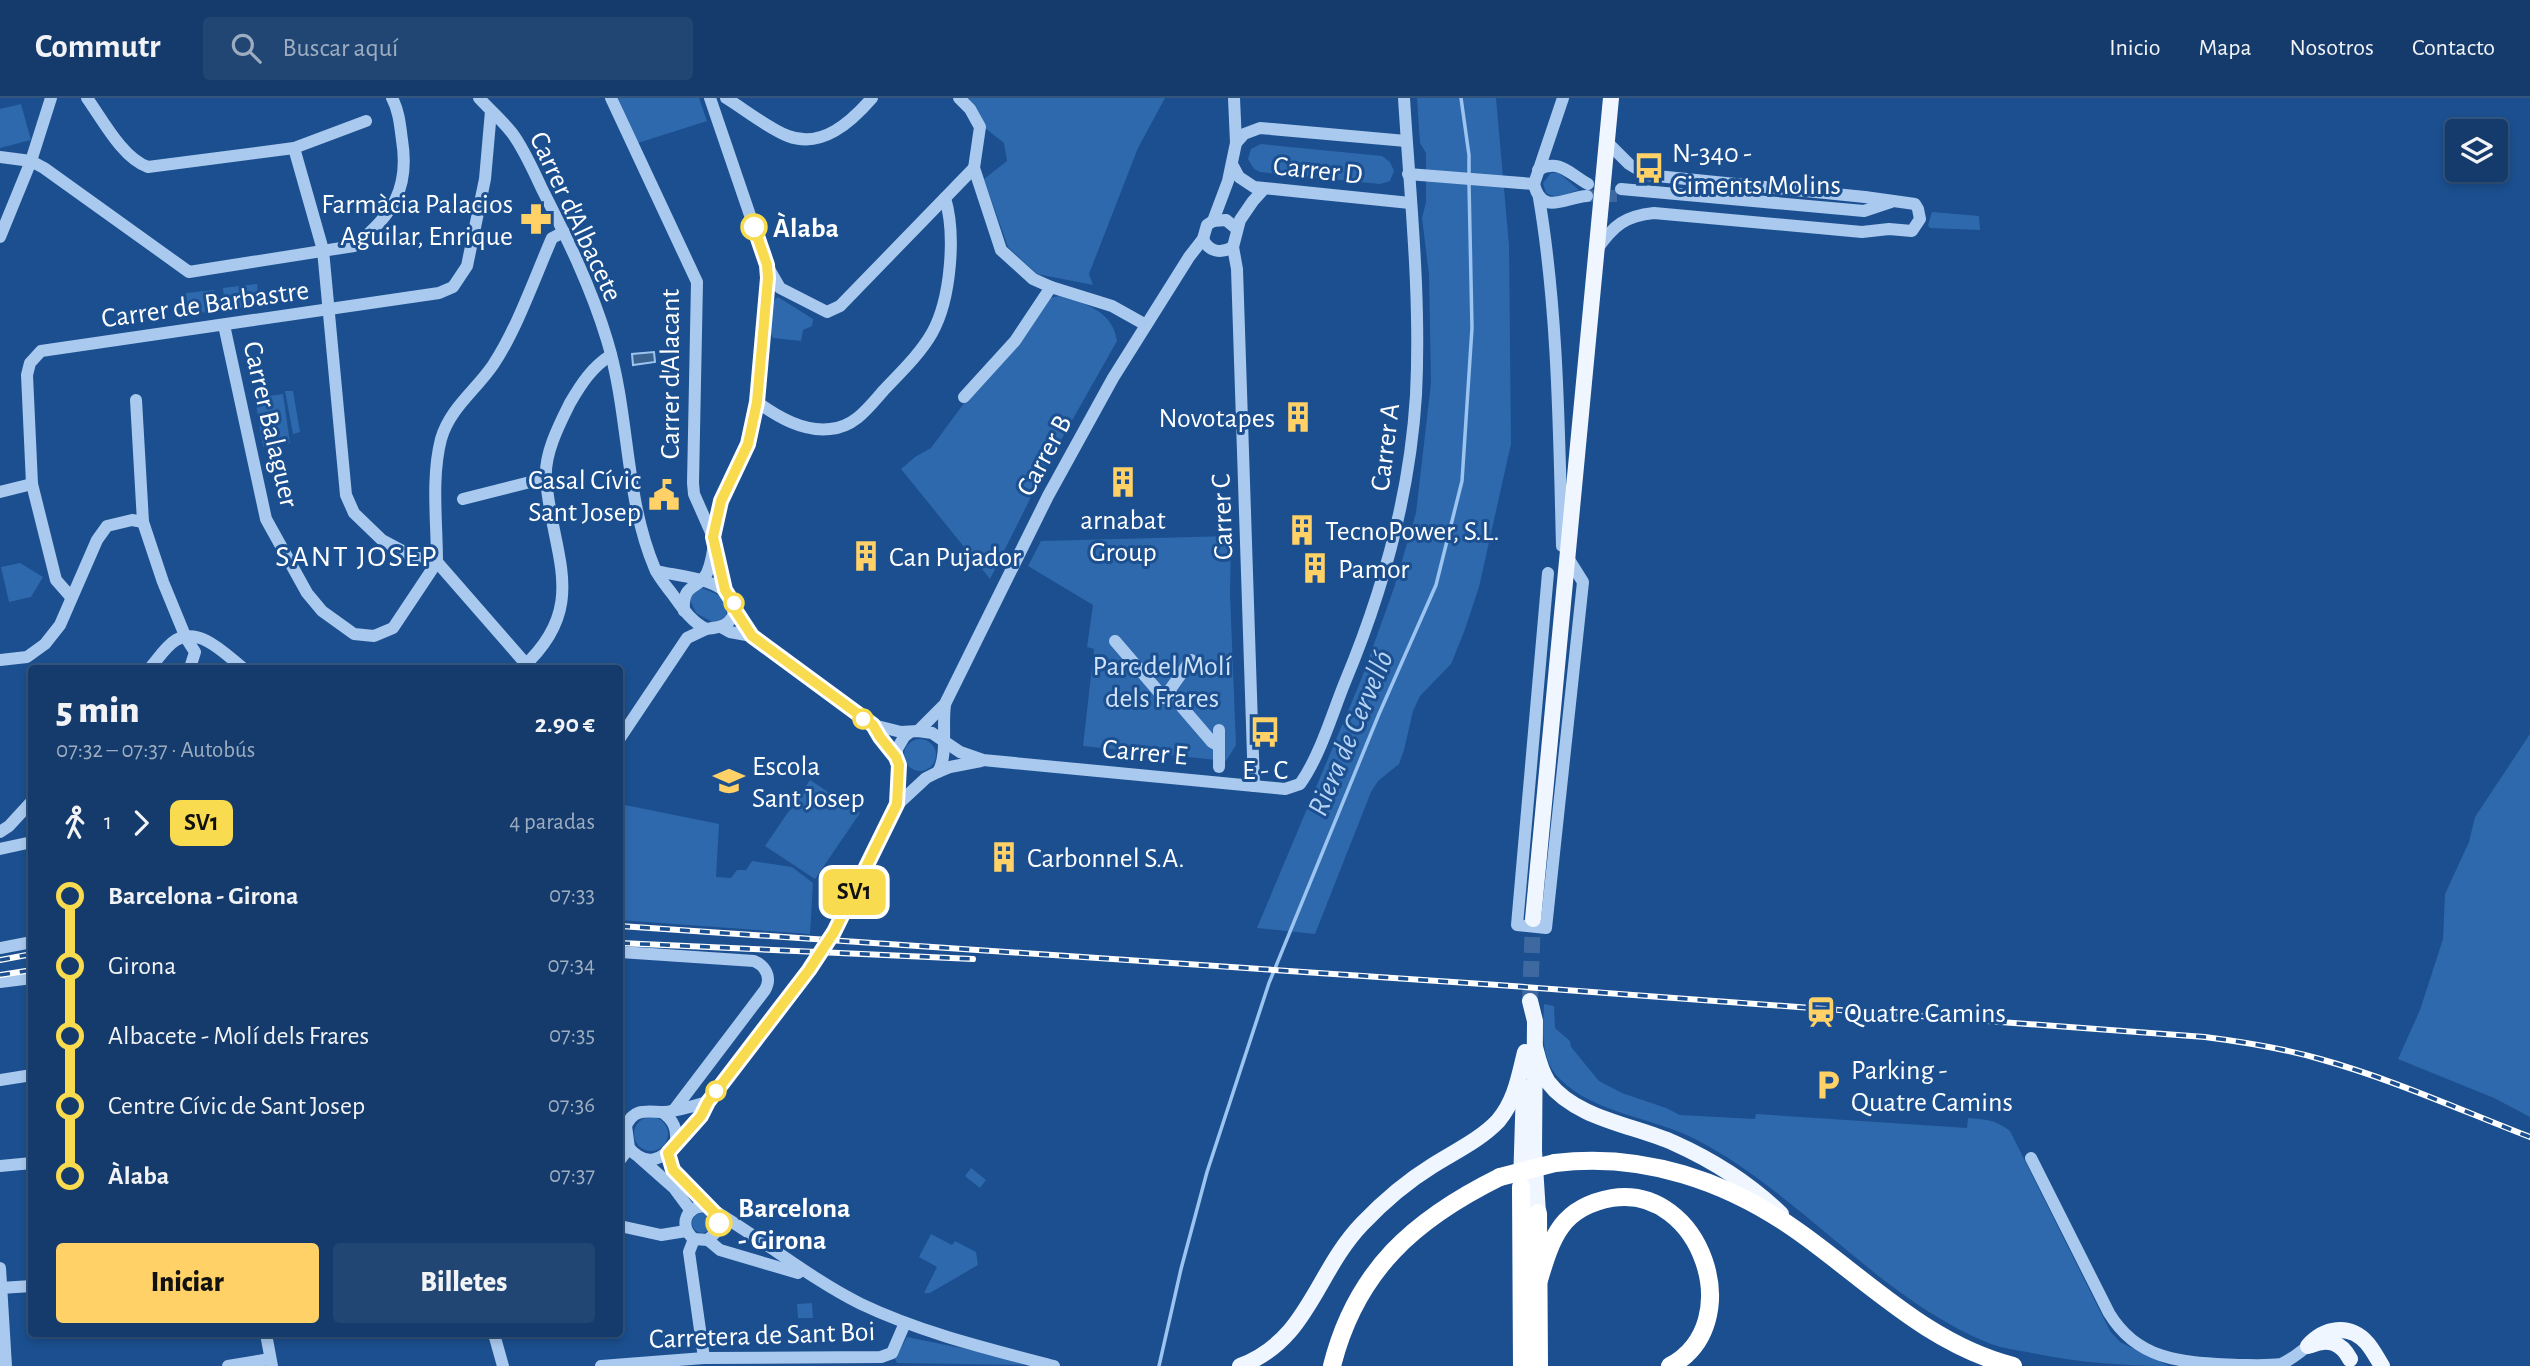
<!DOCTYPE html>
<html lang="es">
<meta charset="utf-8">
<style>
body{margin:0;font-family:"Alegreya Sans",sans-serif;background:#214673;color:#f1f3f6;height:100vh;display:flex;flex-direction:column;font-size:26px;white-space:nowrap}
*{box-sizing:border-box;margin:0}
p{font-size:23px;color:#9dadc1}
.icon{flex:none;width:38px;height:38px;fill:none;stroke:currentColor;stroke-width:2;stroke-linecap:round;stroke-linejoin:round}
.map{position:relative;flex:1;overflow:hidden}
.drawer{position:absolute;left:28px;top:567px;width:595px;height:672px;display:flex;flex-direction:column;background:#143b6b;border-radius:7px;box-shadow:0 4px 10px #0003,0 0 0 2px #33557e}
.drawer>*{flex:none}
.badge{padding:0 14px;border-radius:10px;font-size:24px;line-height:46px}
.controls{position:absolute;left:2445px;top:21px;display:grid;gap:14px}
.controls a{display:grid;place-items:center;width:63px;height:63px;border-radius:7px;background:#143b6b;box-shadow:0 4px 10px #0003,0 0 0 2px #33557e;font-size:35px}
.map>.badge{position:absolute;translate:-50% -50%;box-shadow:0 0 0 4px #fff}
.legs{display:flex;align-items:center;gap:10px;height:77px;padding:0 28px;font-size:23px}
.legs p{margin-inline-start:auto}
.head{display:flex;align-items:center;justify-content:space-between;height:119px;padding:0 28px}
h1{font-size:38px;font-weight:800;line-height:52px}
.cta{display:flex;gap:14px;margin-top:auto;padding:14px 28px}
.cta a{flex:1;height:80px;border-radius:7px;background:#ffd166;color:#111;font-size:28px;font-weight:800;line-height:80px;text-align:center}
.cta a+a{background:#214673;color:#f1f3f6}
ul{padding:0 28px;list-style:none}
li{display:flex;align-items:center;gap:24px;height:70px;font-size:26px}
li i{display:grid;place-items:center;width:10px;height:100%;margin:0 9px;background:currentColor}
li i::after{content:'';width:18px;height:18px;margin:-9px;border:5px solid;border-radius:50%;background:#143b6b}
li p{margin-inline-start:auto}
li:first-child i{background:linear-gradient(#0000 50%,currentColor 0)}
li:last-child i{background:linear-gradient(currentColor 50%,#0000 0)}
header{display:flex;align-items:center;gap:42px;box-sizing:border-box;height:98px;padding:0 35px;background:#143b6b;border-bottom:2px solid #33557e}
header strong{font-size:33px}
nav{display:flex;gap:38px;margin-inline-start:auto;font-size:24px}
.search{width:490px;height:63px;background:#214673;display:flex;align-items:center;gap:18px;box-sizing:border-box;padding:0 24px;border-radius:7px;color:#9dadc1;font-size:26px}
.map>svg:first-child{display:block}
.green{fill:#2e69ad}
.water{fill:#3c6290;stroke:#9cc4f0;stroke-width:2}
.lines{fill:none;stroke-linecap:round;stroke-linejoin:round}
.stream{stroke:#9cc4f0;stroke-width:3.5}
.minor-tunnel{stroke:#3d69a0;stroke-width:12;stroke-dasharray:12 6;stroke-linecap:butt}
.major-tunnel{stroke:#3d69a0;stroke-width:16;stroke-dasharray:16 8;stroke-linecap:butt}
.minor{stroke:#a9c9ee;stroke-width:12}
.major{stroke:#f0f6ff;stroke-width:16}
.highway{stroke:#fff;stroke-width:18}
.rail-casing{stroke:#fff;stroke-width:6}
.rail{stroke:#1b4f8f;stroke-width:3.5;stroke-dasharray:10;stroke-linecap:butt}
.highway-bridge{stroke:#fff;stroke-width:18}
.line-1-casing{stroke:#fff;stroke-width:16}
.line-1{stroke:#f9db4f;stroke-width:10}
.stop-1-dot{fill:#fff;stroke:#f9db4f;stroke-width:3.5}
.labels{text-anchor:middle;stroke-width:6;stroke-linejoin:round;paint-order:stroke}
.poi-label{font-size:28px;fill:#fff;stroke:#1b4f8f;text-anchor:start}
.street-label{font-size:28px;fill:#fff;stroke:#1b4f8f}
.stop-label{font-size:28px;font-weight:bold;fill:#fff;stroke:#1b4f8f;text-anchor:start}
.park-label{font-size:28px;fill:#cfe3fa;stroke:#1b4f8f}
.neighbourhood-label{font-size:30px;letter-spacing:2px;fill:#fff;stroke:#1b4f8f}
.water-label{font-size:30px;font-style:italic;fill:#b5d3f5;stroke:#1b4f8f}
</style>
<header>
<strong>Commutr</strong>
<div class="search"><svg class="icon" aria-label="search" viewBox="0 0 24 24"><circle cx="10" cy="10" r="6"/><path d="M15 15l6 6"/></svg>Buscar aquí</div>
<nav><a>Inicio</a><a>Mapa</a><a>Nosotros</a><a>Contacto</a></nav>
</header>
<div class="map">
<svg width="2530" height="1268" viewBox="0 0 2530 1268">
<rect width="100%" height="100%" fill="#1b4f8f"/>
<g class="green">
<polygon points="618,0 699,0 707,23 638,45"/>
<polygon points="959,0 1165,0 1138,50 1089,176 1093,187 1037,176 1008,149 984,81 1007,63 1004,45 985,30"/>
<polygon points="1417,0 1496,0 1509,147 1511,346 1479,489 1464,534 1451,566 1420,598 1413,613 1404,652 1399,666 1378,683 1371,694 1315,836 1257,830 1361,582 1394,490 1416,415 1431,285 1429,176 1422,120 1426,104 1426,55 1420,45"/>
<polygon points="21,6 31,42 0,50 0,11"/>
<polygon points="1261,46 1382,58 1390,64 1394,73 1390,83 1380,86 1260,74 1254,71 1248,61 1251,51"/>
<path d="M1551,75H1559L1579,92C1567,95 1557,102 1546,95L1543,85Z"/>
<polygon points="1932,114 1979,118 1980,132 1930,130 1928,127"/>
<polygon points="257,186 259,207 225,212 223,190"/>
<polygon points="214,192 217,213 189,216 186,195"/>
<path d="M1059,198C1085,205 1113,213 1117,243L1048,365L990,481L901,371L915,359L931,350L970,297L1050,200Z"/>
<polygon points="778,199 813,221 812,228 803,232 801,243 773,240 769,232 773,203"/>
<polygon points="285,293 293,293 300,334 293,336"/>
<polygon points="283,296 290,345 263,349 255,300"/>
<polygon points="1231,438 1230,496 1236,647 1226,663 1083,648 1094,551 1087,549 1093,507 1028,468 1041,443"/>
<polygon points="20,465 43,479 31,499 9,504 1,469"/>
<polygon points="702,490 721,498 727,510 726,520 712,524 696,515 690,502 692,496"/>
<polygon points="2530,636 2530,1019 2494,1000 2398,961 2420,912 2443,841 2445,796 2469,744 2475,719"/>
<circle cx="920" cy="657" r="16"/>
<polygon points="810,682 860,715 815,781 765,748"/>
<polygon points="620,706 719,726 716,779 731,780 737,772 746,772 752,763 792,769 813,785 810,836 620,822"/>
<path d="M1544,906L1554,908L1555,930L1570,943L1571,949L1599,983L1622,995L1666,1010L1680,1017L1755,1021L1756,1016L1967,1030L1968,1020C1985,1021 1996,1022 2010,1033L2110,1233L2120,1244L2169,1268C2122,1268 2073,1264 2027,1254C2015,1252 2002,1250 1991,1246C1878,1201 1802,1096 1695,1041C1652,1019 1595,1016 1560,981C1540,962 1543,932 1544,906Z"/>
<circle cx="651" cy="1036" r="17"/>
<polygon points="971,1070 986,1082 980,1090 965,1078"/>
<circle cx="702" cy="1125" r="10"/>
<polygon points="931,1136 952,1147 955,1143 976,1154 978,1167 930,1195 924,1195 937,1169 919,1159"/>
<polygon points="812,1205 813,1220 798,1220 797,1206"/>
<polygon points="907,1239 1043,1267 897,1265 895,1261"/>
</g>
<polygon class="water" points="654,254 655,264 633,267 632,256"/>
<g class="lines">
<g class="stream">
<polyline points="1461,0 1469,57 1469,78"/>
<polyline points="1159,1268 1181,1171 1207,1074 1269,885 1379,616 1436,487 1462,383 1472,230 1469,86"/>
</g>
<polyline class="minor-tunnel" points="1587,98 1620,98"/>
<polyline class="major-tunnel" points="1530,903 1533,821"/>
<g class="minor">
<path d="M87,0C102,21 123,61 148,69L294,50L366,23"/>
<path d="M479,0C489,11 502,22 512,35C524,51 533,72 542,91C567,140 591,189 607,242C630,317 624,398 655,471C659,480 667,489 673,497C683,511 691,523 706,531C721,529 731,528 735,512"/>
<polyline points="611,0 697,184 693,385 694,396 713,439"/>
<path d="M726,0C744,11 769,31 788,38C822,51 851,24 872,0"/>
<polyline points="959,0 970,11 980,29 974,70 1001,152 1033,181 1051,189 1112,208 1146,227"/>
<path d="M1563,0L1534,86C1542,119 1566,99 1587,98"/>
<polyline points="1236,45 1244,36 1260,30 1406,43"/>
<polyline points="294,50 323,152 346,397 354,415 382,442 414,459 437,464 526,566"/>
<path d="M0,59L31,63L44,70L189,174L354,148C392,118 410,91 402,42C400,27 399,13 392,0"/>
<polyline points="1232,66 1239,79 1254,89 1410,105"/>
<path d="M1538,72C1559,60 1570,76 1588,86"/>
<polyline points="1408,76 1534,86"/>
<polyline points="1621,91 1864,113 1891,104"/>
<path d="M1539,100C1558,212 1559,334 1562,448"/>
<polyline points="1213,123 1226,122 1237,131"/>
<polyline points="0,139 31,63 51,0"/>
<path d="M1203,141C1209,154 1221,156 1233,149L1240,122L1253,103L1264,91"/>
<polyline points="1233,149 1237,171 1254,688"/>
<path d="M1597,151C1614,127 1625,118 1654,115L1862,134L1889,131L1912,133L1920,121L1918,111L1915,106L1865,99L1647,77L1629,66L1607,44"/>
<polyline points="769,171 780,190 827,214 840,208 974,70"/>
<polyline points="224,227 266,421 307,495 322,513 354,536 374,538 393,530 437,464"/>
<polyline points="964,299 1015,243 1051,189"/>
<polyline points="136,302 143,424 163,484 186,540 195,554 190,570"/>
<path d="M757,304C778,319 803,334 830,331C855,329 869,309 884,292C901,274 920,256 932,235C951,201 956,136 945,100"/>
<polyline points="0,394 32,386"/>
<polyline points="463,401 546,380"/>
<polyline points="716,449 725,492"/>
<path d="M437,464C437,424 431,380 441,341C450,310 476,292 493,267C516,233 535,179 552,140L564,134"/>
<path d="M656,473C681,479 732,480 735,512L741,518L752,538L873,627L901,634L918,633L932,635L960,654L983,662L1285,691L1300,686C1320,658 1332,616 1345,584C1383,493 1410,396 1416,297C1421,198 1410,98 1404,0"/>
<polyline points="1548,475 1517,827 1546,830 1583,484 1568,460"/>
<polyline points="71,499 56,482 32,386 27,277 30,265 41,253 439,195 453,189 467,168 485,81 491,13"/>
<path d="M684,513C682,484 698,493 707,475C717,453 713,425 722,402C729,382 742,364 748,344C762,296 763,231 768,180L767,167L710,0"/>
<polyline points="721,529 730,534 752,538"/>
<polyline points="1115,543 1164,600 1191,562"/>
<polyline points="0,562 27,559 45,546 60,527 97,442 107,428 132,422 143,424"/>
<path d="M150,570C157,562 166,548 176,542C200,528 226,557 243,570"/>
<path d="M522,570C591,507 552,458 546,381C544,356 559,327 570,305C581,286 592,269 611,257"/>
<polyline points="1169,594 1212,644 1219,648"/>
<polyline points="873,627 879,639 896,659"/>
<polyline points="1219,632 1219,669"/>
<polyline points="918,633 945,606 1048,398 1113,280 1189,159 1203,141 1207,127 1213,123 1228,83 1236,45 1234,0"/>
<polyline points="620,640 687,540 706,531"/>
<path d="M938,674C948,658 942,627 945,607"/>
<polyline points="897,707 897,651 904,639 910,634"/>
<polyline points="0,734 9,728 32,703"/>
<polyline points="0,751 32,744"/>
<polyline points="0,850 32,844"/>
<path d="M620,854L754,863C766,868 772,880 765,892L674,1012"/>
<polyline points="0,884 32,880"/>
<polyline points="0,982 32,977"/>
<path d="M707,1004C694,1008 678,1013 664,1014C648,1014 634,1009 626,1028L629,1050C646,1070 662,1062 676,1045C688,1031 699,1021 707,1004L809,871L834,834L897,707L926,680L938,674L950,669L981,663"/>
<path d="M662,1014C674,1022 677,1031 676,1045"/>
<path d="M668,1055C673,1079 694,1090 708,1109"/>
<polyline points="640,1060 674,1090 691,1113"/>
<path d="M2031,1060L2109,1215C2139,1265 2186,1264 2238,1267C2251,1267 2268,1268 2281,1266C2291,1262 2300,1254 2308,1248"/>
<polyline points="620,1062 629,1050"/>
<polyline points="0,1068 32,1065"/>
<path d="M716,1116L719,1131L708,1142L694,1141C677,1128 687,1105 708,1109C760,1139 807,1179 861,1206C922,1235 989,1251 1054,1268"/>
<polyline points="620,1128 661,1137 686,1133"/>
<polyline points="694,1141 689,1154 704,1260"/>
<polyline points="708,1142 720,1152 798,1175"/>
<polyline points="0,1170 6,1268"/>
<polyline points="0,1190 32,1188"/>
<polyline points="266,1236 272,1268"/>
<polyline points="494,1236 503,1268"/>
<polyline points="228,1268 270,1261"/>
<polyline points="601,1268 704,1260 881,1259 892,1255 905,1225"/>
</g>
<g class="major">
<polyline points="1533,821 1611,0"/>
<polyline points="1530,903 1535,923 1534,1053 1538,1115"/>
<path d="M1535,949C1538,961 1541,974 1548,984C1576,1021 1634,1027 1674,1045C1712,1062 1751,1087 1781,1116"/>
<polyline points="1521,1086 1524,989"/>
<path d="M2311,1247C2328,1240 2341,1244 2350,1261"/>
<path d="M2308,1248C2324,1230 2349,1225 2367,1245C2373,1252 2377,1260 2382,1268"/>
<path d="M1240,1268C1309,1242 1315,1175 1362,1126C1383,1104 1406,1084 1432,1068C1454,1054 1480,1042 1498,1023C1515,1003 1519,979 1525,954"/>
</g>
<g class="highway">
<path d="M1555,1065C1642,1054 1728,1083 1799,1134C1868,1183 1928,1246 2013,1268"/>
<polyline points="1521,1089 1522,1268"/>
<polyline points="1538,1115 1539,1268"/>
<path d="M1539,1182C1552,1138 1562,1109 1612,1100C1701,1086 1749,1226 1670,1268"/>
<path d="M1332,1268C1356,1172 1415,1121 1500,1079"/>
</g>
<defs>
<g id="rail">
<path d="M620,828L1498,887L2205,939C2244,944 2282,950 2320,961C2392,981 2460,1012 2530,1039"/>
<polyline points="620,845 973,861"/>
<polyline points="0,862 32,856"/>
<polyline points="0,877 32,872"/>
</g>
</defs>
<use href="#rail" class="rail-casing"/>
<use href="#rail" class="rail"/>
<polyline class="highway-bridge" points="1500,1079 1555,1065"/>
</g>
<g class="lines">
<defs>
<polyline id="line-1" points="719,1125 716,1116 673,1072 668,1055 701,1018 708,1004 809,872 834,834 897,706 899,667 896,659 880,639 873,627 752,538 735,512 734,506 725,492 718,461 713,439 721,403 748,346 757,304 768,180 767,167 754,129"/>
</defs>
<use href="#line-1" class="line-1-casing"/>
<use href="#line-1" class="line-1"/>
</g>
<defs>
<symbol id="bus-bare" viewBox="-9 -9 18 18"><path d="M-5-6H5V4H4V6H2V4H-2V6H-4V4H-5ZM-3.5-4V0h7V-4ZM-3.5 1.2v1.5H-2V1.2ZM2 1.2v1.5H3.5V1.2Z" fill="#ffd166" stroke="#1b4f8f" stroke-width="2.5" paint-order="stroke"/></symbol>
<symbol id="pharmacy-bare" viewBox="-9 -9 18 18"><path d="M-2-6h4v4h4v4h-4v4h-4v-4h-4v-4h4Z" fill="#ffd166" stroke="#1b4f8f" stroke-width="2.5" paint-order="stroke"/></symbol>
<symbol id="building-bare" viewBox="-9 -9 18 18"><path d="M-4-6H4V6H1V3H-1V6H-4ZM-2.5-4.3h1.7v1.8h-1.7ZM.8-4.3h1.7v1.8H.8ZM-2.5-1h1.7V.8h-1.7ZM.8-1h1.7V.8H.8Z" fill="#ffd166" stroke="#1b4f8f" stroke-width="2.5" paint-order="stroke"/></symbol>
<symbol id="civic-bare" viewBox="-9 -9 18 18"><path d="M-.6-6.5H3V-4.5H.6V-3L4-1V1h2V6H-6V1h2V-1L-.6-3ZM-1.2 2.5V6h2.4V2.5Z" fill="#ffd166" stroke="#1b4f8f" stroke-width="2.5" paint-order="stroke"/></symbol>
<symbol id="school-bare" viewBox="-9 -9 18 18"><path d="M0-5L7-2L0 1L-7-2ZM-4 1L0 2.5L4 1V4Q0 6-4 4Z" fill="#ffd166" stroke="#1b4f8f" stroke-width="2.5" paint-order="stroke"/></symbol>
<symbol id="station-bare" viewBox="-9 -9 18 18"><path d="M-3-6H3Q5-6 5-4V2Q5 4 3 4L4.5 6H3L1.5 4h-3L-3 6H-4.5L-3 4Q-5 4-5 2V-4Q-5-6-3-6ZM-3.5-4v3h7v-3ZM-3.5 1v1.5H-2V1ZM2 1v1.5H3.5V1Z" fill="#ffd166" stroke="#1b4f8f" stroke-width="2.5" paint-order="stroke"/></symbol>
<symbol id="parking-bare" viewBox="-9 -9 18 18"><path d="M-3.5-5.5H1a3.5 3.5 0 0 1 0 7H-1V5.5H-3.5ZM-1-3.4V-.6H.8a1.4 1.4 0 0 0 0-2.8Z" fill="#ffd166" stroke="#1b4f8f" stroke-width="2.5" paint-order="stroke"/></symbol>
</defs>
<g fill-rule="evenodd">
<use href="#bus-bare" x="1627" y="48" width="44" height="44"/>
<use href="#pharmacy-bare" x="514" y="99" width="44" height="44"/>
<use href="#building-bare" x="1276" y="297" width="44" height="44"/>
<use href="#building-bare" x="1101" y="362" width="44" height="44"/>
<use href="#civic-bare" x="642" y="375" width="44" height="44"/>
<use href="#building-bare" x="1280" y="410" width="44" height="44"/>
<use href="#building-bare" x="844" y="436" width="44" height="44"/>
<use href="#building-bare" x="1293" y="448" width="44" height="44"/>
<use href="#bus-bare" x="1243" y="612" width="44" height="44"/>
<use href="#school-bare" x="707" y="661" width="44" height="44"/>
<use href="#building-bare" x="982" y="737" width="44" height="44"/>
<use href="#station-bare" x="1799" y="892" width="44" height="44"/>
<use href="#parking-bare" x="1806" y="965" width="44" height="44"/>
</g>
<g class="stop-1-dot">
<circle cx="754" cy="129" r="12"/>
<circle cx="734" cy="505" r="9"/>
<circle cx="863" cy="621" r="9"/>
<circle cx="716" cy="993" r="9"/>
<circle cx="719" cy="1125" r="12"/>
</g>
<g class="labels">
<g class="poi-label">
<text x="1672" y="64">N-340 -<tspan x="1672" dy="32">Ciments Molins</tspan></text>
<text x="513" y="115" text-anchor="end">Farmàcia Palacios<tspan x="513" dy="32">Aguilar, Enrique</tspan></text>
<text x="1275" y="329" text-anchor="end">Novotapes</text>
<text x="641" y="391" text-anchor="end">Casal Cívic<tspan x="641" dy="32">Sant Josep</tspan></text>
<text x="1123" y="431" text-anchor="middle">arnabat<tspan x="1123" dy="32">Group</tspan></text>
<text x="1325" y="442">TecnoPower, S.L.</text>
<text x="889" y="468">Can Pujador</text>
<text x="1338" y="480">Pamor</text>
<text x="752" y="677">Escola<tspan x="752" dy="32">Sant Josep</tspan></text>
<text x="1265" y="681" text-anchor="middle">E - C</text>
<text x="1027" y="769">Carbonnel S.A.</text>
<text x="1844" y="924">Quatre Camins</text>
<text x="1851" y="981">Parking -<tspan x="1851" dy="32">Quatre Camins</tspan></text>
</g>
<g class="street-label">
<text transform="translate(1318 71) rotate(6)" y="10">Carrer D</text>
<text transform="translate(577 118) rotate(65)" y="10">Carrer d'Albacete</text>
<text transform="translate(205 205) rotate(-8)" y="10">Carrer de Barbastre</text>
<text transform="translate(669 276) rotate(-90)" y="10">Carrer d'Alacant</text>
<text transform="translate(272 326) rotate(77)" y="10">Carrer Balaguer</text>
<text transform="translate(1384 349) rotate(-83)" y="10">Carrer A</text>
<text transform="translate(1043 357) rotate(-62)" y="10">Carrer B</text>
<text transform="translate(1221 419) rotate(-92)" y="10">Carrer C</text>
<text transform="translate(1145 653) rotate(5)" y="10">Carrer E</text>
<text transform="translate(762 1236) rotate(-2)" y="10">Carretera de Sant Boi</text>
</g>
<g class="stop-label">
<text x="773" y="139">Àlaba</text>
<text x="738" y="1119">Barcelona<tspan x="738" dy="32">- Girona</tspan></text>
</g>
<g class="park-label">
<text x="1162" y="577">Parc del Molí<tspan x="1162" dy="32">dels Frares</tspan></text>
</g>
<g class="neighbourhood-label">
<text x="357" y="468">SANT JOSEP</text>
</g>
<g class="water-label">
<text transform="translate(1350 635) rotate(-67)" y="10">Riera de Cervelló</text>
</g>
</g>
</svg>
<div class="controls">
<a><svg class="icon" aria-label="layers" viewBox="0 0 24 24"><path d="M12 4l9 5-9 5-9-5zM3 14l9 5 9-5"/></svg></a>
</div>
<b class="badge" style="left:854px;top:794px;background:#f9db4f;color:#111">SV1</b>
<section class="drawer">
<div class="head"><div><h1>5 min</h1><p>07:32 – 07:37 · Autobús</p></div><b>2.90 €</b></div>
<div class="legs"><svg class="icon" aria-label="walk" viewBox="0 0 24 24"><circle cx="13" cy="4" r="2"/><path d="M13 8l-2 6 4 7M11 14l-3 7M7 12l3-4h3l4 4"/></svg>1<svg class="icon" aria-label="forward" viewBox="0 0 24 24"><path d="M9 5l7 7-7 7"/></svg><b class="badge" style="background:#f9db4f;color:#111">SV1</b><p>4 paradas</p></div>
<ul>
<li><i style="color:#f9db4f"></i><b>Barcelona - Girona</b><p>07:33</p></li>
<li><i style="color:#f9db4f"></i><span>Girona</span><p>07:34</p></li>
<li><i style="color:#f9db4f"></i><span>Albacete - Molí dels Frares</span><p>07:35</p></li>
<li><i style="color:#f9db4f"></i><span>Centre Cívic de Sant Josep</span><p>07:36</p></li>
<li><i style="color:#f9db4f"></i><b>Àlaba</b><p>07:37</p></li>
</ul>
<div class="cta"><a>Iniciar</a><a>Billetes</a></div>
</section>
</div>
